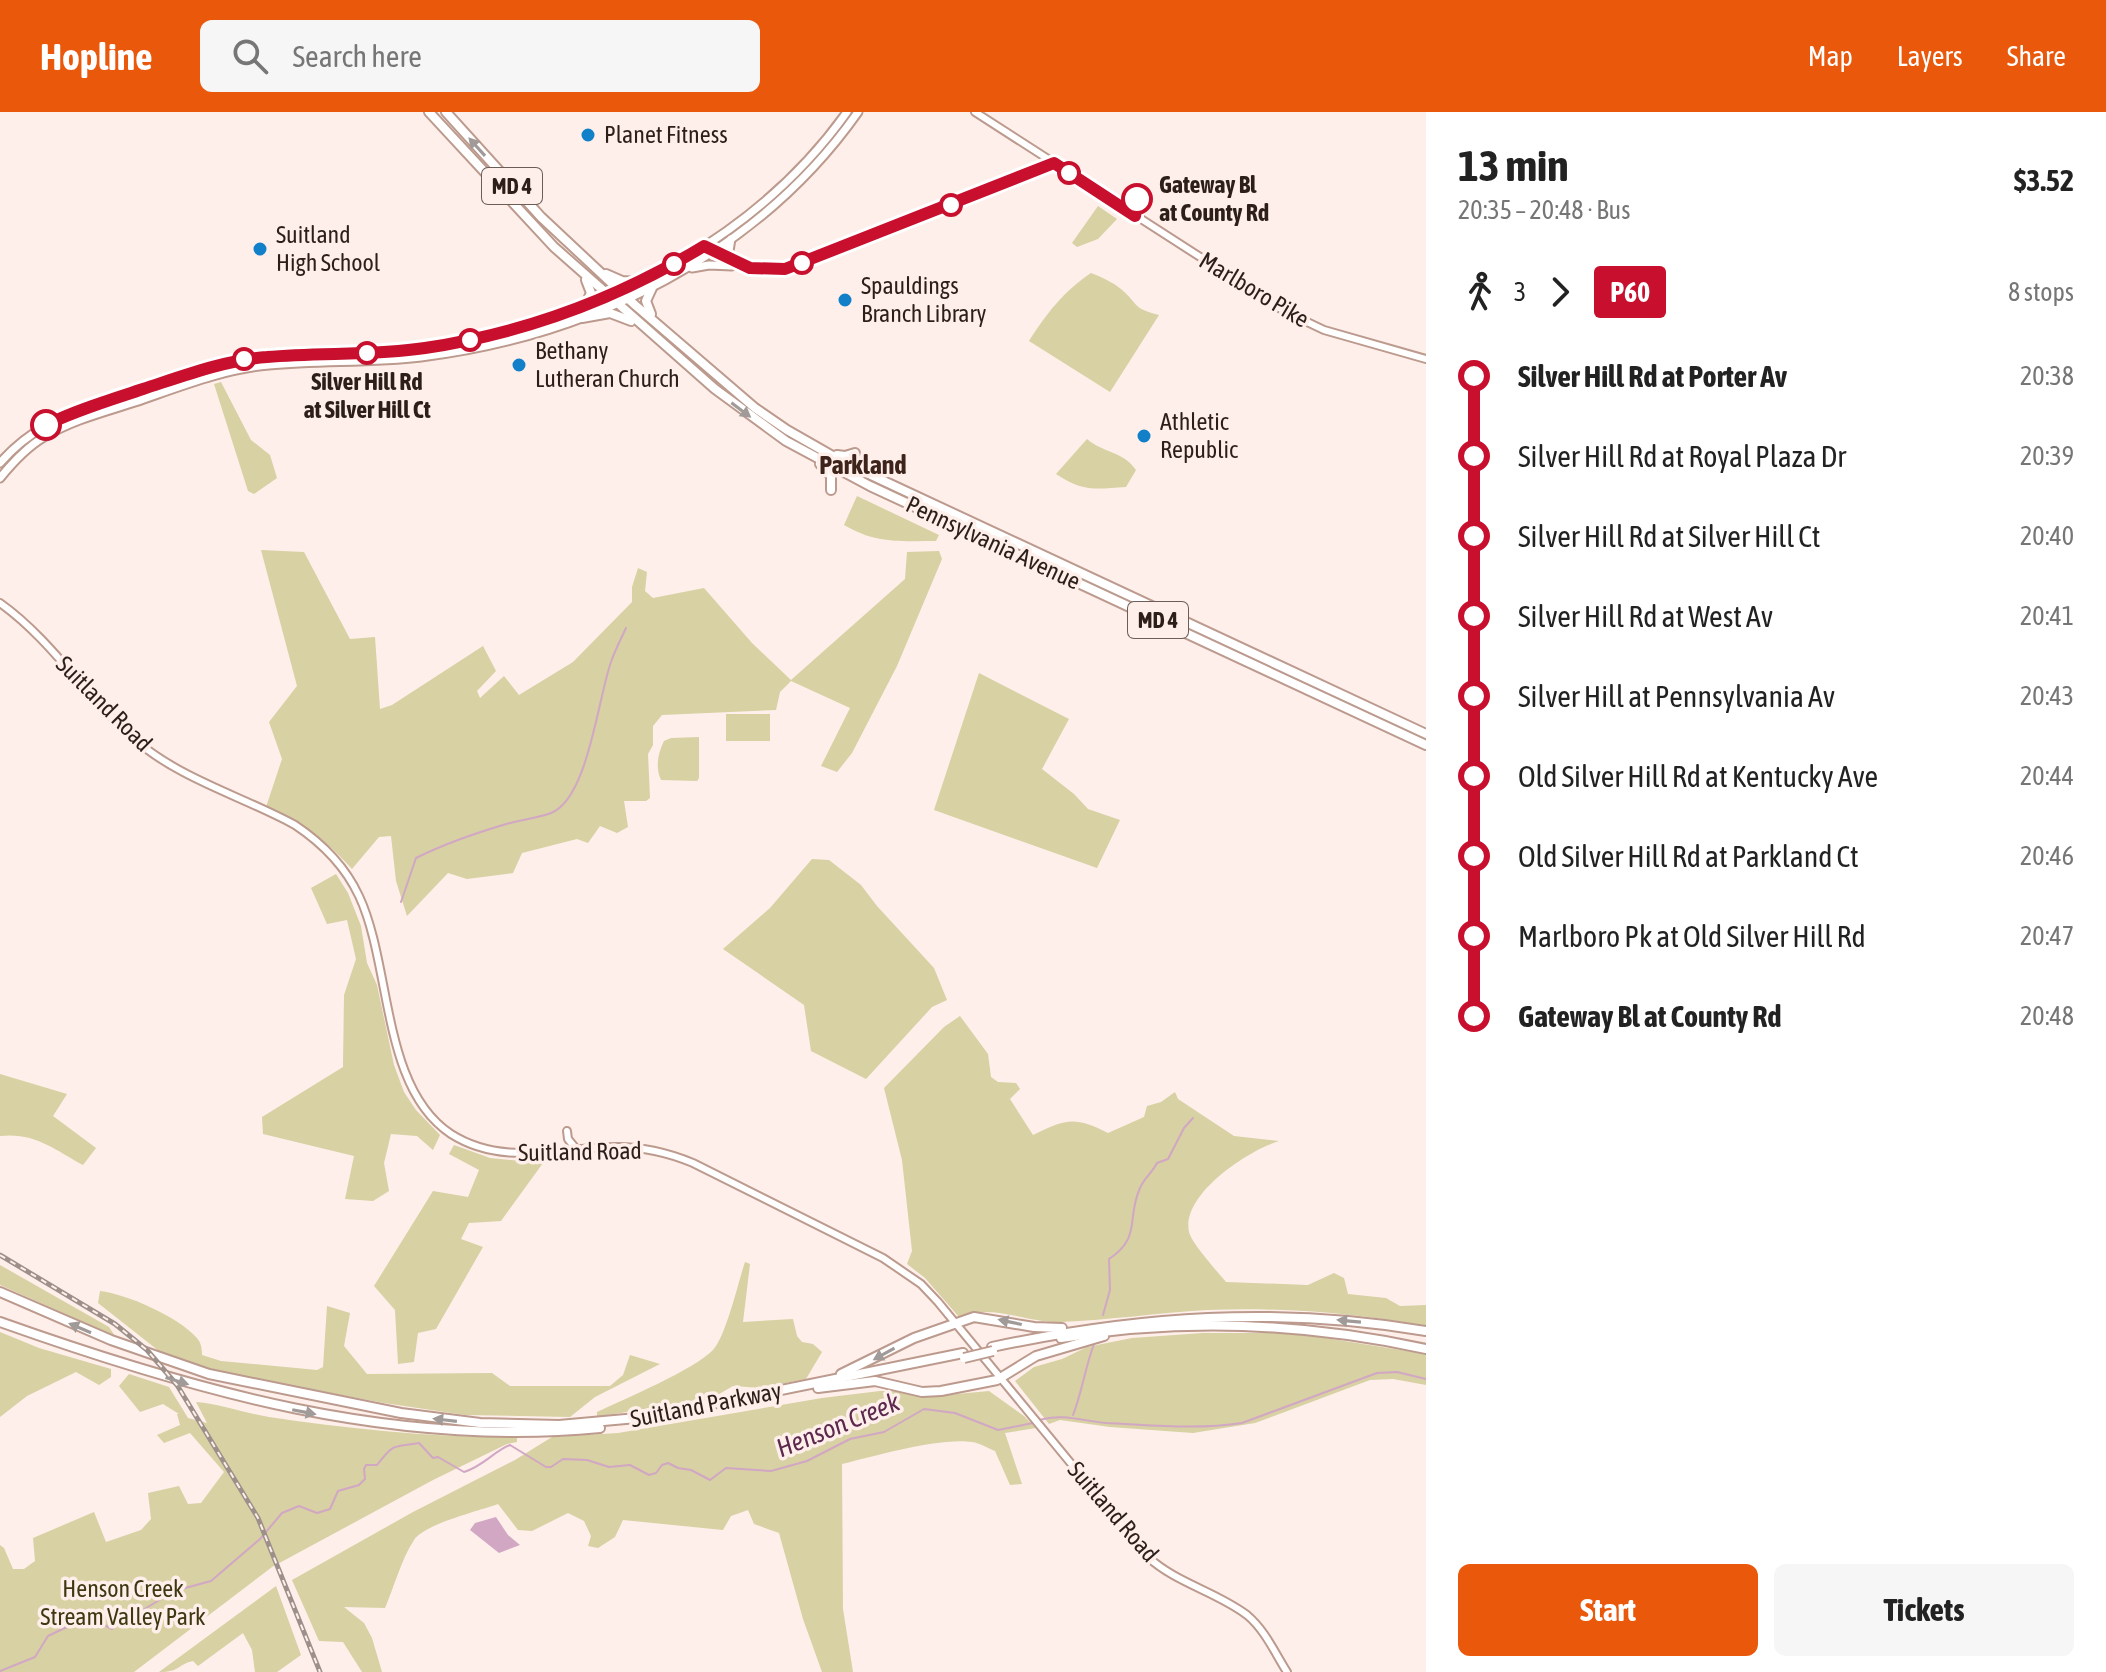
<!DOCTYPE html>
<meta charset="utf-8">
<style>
body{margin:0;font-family:"Asap Condensed",sans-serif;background:#f6f6f6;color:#222;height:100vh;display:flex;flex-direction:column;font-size:30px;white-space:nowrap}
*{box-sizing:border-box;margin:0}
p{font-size:26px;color:#767676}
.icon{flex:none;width:44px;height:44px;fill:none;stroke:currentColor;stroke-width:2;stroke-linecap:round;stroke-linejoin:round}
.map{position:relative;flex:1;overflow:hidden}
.drawer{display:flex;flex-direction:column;background:#fff;width:680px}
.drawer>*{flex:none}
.badge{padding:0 16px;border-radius:6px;font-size:28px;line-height:52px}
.map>.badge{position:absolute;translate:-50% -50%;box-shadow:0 0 0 4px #fff}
.legs{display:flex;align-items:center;gap:12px;height:88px;padding:0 32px;font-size:26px}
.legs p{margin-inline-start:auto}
.head{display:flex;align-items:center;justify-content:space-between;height:136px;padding:0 32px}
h1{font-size:44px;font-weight:700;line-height:60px}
.action{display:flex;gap:16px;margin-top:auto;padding:16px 32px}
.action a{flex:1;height:92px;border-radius:12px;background:#ea580c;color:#fff;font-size:32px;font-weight:700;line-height:92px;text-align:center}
.action a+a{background:#f6f6f6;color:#222}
ul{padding:0 32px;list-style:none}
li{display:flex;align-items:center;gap:28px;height:80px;font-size:30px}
li i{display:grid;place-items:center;width:12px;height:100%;margin:0 10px;background:currentColor}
li i::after{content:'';width:20px;height:20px;margin:-10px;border:6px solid;border-radius:50%;background:#fff}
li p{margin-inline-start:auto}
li:first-child i{background:linear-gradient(#0000 50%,currentColor 0)}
li:last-child i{background:linear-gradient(currentColor 50%,#0000 0)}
header{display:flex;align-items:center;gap:48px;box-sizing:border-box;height:112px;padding:0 40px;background:#ea580c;color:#fff}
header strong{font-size:38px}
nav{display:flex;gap:44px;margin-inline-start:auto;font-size:28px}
.search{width:560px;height:72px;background:#f6f6f6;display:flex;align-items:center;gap:20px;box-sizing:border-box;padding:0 28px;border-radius:12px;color:#767676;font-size:30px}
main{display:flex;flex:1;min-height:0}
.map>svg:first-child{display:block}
.green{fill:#d7d1a3}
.water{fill:#d1a7c4}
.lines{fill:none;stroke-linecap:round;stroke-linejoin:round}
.stream{stroke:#d1a7c4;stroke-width:2}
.secondary-casing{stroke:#bc9a8e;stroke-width:10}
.primary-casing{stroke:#bc9a8e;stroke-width:11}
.trunk-casing{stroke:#bc9a8e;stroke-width:12}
.secondary{stroke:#fff;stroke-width:6}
.primary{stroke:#fff;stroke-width:7}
.trunk{stroke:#fff;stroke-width:8}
.rail-casing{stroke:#9d8f8a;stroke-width:5}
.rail{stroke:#feefea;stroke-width:2;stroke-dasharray:6;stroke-linecap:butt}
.trunk-bridge-casing{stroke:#bc9a8e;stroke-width:12;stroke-linecap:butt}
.trunk-bridge{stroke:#fff;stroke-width:8}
.oneway{fill:#a09a98}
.line-1-casing{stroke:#fff;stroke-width:18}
.line-1{stroke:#c8102e;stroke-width:12}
.poi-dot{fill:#127fc9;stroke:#feefea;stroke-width:3}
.stop-1-dot{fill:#fff;stroke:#c8102e;stroke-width:4}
.labels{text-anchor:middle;stroke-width:7;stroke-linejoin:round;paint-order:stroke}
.shield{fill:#feefea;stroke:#6b5d58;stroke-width:2}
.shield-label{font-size:22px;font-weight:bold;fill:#2c1f1a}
.poi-label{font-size:24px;fill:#2c1f1a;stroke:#feefea;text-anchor:start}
.stop-label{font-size:24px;font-weight:bold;fill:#2c1f1a;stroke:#feefea;text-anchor:start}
.street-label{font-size:24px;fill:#2c1f1a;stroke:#feefea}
.park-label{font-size:24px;fill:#3d3812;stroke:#feefea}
.neighbourhood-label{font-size:26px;font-weight:bold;fill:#3d231a;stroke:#feefea}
.water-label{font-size:26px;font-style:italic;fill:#5c284e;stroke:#feefea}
</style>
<header>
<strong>Hopline</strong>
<div class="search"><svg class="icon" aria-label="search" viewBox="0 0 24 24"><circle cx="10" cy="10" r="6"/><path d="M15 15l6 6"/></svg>Search here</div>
<nav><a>Map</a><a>Layers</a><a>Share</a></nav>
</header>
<main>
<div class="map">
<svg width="1426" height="1560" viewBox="0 0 1426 1560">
<rect width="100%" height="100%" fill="#feefea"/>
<g class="green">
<polygon points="1098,94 1117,107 1098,127 1077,135 1072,131"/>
<path d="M1091,161C1102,165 1112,170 1121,177C1139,192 1131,196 1159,203L1110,280L1029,229C1047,201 1063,180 1091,161Z"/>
<polygon points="221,270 251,328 270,343 277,366 254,382 248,379 214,272"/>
<path d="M1087,327C1103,341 1123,339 1136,358L1126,375C1095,377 1083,380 1056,362Z"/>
<path d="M857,384L939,423L936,429C900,429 876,432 844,413Z"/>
<path d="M261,438L304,440L350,527L375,525L380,597L392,593L483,534L496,559L477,579L480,586L504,564L519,583L573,550L632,490V475L638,456L647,460L645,479L653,486L704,476L752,531L791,568L905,467L907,440L939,439L942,447L897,554L852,641L837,660L821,654L850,596L791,569L780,580L776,598L662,603L653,614V633L648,642L650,686L646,689H624L628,715L617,721L600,714L588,731L577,727L522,741L513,761L467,767L448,761L407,804L396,769L391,724L379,725L352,757C325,727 303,712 266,695L282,647L269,610L297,574Z"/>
<polygon points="979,561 1069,607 1042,657 1074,682 1088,697 1120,708 1097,756 934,698"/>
<rect x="726" y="602" width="44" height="27"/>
<path d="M699,625V666L697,669L661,668C655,655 658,641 664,629L671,626Z"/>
<polygon points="812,747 829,748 861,773 877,794 934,856 947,888 932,895 866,967 811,939 804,893 723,837 770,796"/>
<polygon points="336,762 348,781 361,814 367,851 377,873 394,953 404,980 416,998 440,1023 433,1038 417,1024 391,1022 384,1051 389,1079 373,1089 345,1087 354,1044 263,1022 262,1005 343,955 344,883 356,847 347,808 327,812 311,776"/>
<path d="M960,904L988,942L991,965L998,970L1016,971L1020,977L1010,987L1033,1023C1066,1007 1074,1004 1108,1021L1144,1005L1147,994L1161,990L1175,980L1178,987L1234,1024L1279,1029C1249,1038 1181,1082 1189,1120C1192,1132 1217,1159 1226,1170L1308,1173L1334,1161L1344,1166L1348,1182L1386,1186L1400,1194L1426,1193V1214C1354,1201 1280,1195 1207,1198C1158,1201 1109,1208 1061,1210C1027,1211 991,1191 959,1205L925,1166L907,1152L912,1139L902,1048L884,976L944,915Z"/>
<path d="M0,962L67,982L53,1004L96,1036L83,1053C54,1037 34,1020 0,1024Z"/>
<polygon points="454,1033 490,1046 543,1051 501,1109 469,1111 461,1127 483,1135 436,1217 418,1221 414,1250 398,1252 395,1198 374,1174 433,1079 468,1085 479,1058 449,1042"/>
<path d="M745,1150L750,1152L743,1210L793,1207L797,1224L802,1230L813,1232L822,1240L806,1267L761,1276L733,1274L714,1285L597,1305V1300C624,1287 694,1258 713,1238C726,1224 738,1171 745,1150Z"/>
<polygon points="0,1153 109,1215 115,1224 0,1173"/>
<path d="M100,1179C127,1182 178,1205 196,1225C201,1230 202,1236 202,1243L221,1249L317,1258L323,1255L327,1194L350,1201L344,1234L367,1262L492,1261L510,1274H610L623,1263L630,1243L660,1252L595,1285L570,1305L465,1303L384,1291L217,1260L164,1243L98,1191Z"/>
<polygon points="0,1220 39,1236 111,1257 111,1265 99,1273 76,1260 27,1284 0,1305"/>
<polygon points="1203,1221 1294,1221 1426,1242 1426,1273 1393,1267 1370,1268 1255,1311 1193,1321 1110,1315 1060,1308 1049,1312 1015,1269 1034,1255 1062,1247 1087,1235 1132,1226"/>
<path d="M129,1262L169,1275L188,1306L207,1311L196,1290C221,1292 244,1301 269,1305C351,1317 434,1326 517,1325V1330L507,1332L433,1368L272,1455L134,1560H0V1433L4,1436L13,1457H24L35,1449L33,1426L94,1400L106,1430L141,1418L151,1407L148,1381L179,1374L188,1392L201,1391L224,1360L190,1321L164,1331L157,1323L180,1313L177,1302H179L163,1292L140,1300L119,1274Z"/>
<path d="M880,1279H900L925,1285L989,1279L1024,1304L1036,1316L1005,1321L1022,1372L1010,1373L995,1339C987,1336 980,1331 972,1330C941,1325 874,1344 842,1352L843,1497L853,1560H822L803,1507L779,1421L754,1412L748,1398L731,1404L723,1418L623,1408L615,1425L598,1436L588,1434L591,1424L584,1409L568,1401L532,1419L518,1418L498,1392C479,1399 424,1412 414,1428C401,1448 394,1475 385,1496L344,1495L364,1511L372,1526L382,1560H362L343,1530L319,1529L292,1468L413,1400L515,1348L552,1325L618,1321L822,1286Z"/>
<path d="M276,1474L301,1543L277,1560H255L252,1538L243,1521L198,1554L193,1549C176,1553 181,1560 159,1560Z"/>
</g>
<polygon class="water" points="496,1405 508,1423 520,1433 499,1441 470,1418 475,1411"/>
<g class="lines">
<g class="stream">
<path d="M401,790L416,746C444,732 473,722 503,713C518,708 535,707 551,701C588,687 598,586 611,550C615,538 621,527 626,516"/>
<path d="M1103,1203L1110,1178L1109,1147C1142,1125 1126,1107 1140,1076C1144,1066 1152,1061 1157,1051L1168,1047L1184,1016L1193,1006"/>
<path d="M1073,1303C1082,1280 1085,1256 1094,1232"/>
<path d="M1039,1308C1063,1301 1082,1309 1106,1311C1152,1313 1196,1318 1242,1311L1377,1261L1397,1260L1426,1267"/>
<path d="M0,1559L35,1545L48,1524L71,1513L95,1508L112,1517L174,1479L211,1469L260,1427L282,1401L299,1394L317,1401L330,1397L338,1379L359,1373L365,1367L364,1357L366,1353H377C395,1330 392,1336 419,1331L433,1346L438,1345L464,1360C484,1354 494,1339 510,1333L546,1355H551L563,1347L587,1348L609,1355L630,1353L649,1363L656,1361L662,1353L668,1351L678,1356L691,1358L710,1368L726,1356L771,1359L807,1349L850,1327L884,1320L924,1297L955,1301L998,1318L1033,1311"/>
</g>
<defs>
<g id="secondary">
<polyline points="975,0 1284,199 1324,218 1426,247"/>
<path d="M0,491C52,528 86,585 133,626C179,667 242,684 295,713C322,731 345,754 359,784C392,854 381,976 451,1022C503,1055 560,1035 617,1035C643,1035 669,1041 693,1051L883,1146L921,1172L938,1190L1148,1445C1176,1471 1217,1480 1247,1503C1265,1518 1275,1541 1287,1560"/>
<polyline points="567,1019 568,1027 577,1038"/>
</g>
<g id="primary">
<polyline points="731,127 729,139 731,148"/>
<polyline points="692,156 709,153 732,154"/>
<path d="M0,351C13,336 29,323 47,313C73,298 103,290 132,281C173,267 217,250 260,245C315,239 370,244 424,236C586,213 750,136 847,0"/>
<path d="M0,366C13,350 27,335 44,325C72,308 104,300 135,290C179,275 223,257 269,253C320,248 370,251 421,245C591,224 758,142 858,0"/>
</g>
<g id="trunk">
<polyline points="429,0 554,135 715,277 786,329 870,374 1426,633"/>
<polyline points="446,0 541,105 635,193 755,296 787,318 843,350 1426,622"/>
<polyline points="606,162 622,169 639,170"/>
<polyline points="584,196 591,181 586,168"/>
<polyline points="651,202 646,189 652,176"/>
<polyline points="582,206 610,201 631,209"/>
<polyline points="837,343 845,344 855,341"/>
<polyline points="820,352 831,364 831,378"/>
<polyline points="0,1180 111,1228 209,1262 401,1301 480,1311 559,1313 648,1305 963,1241"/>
<path d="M0,1210C194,1279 392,1336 600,1316"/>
<path d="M1061,1226C1182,1206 1306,1211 1426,1237"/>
<path d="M992,1235C1138,1204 1278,1194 1426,1219"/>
<polyline points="841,1262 914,1226 974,1205 1034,1215 1062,1216"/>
<polyline points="818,1276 875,1269 922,1280 941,1279 997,1268 1036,1244 1104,1224"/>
</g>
</defs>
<use href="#secondary" class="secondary-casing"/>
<use href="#primary" class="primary-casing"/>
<use href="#trunk" class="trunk-casing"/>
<use href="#secondary" class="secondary"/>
<use href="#primary" class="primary"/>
<use href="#trunk" class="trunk"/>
<defs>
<polyline id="rail" points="0,1143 115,1212 147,1238 177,1273 258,1406 320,1560"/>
</defs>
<use href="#rail" class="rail-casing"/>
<use href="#rail" class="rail"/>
<defs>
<polyline id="trunk-bridge" points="964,1246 993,1239"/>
</defs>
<use href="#trunk-bridge" class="trunk-bridge-casing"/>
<use href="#trunk-bridge" class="trunk-bridge"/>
</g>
<defs><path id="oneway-solid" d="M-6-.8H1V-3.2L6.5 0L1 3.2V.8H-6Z" transform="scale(2)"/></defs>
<g class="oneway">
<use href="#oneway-solid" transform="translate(477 35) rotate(-132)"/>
<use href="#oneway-solid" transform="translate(741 298) rotate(37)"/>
<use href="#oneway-solid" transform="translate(1349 1209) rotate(-175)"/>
<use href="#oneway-solid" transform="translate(1010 1210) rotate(-168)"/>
<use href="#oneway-solid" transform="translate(80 1216) rotate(-157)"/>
<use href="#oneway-solid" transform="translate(884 1242) rotate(151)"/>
<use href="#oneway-solid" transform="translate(177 1269) rotate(17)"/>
<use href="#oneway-solid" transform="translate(304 1300) rotate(11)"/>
<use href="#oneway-solid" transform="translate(445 1308) rotate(-173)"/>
</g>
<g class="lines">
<defs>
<path id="line-1" d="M46,313C76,298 110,288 143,277C183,264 225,248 267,245C319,240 373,244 425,236C526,221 617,187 704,134L750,156L785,157L1054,51L1135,104L1137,87"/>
</defs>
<use href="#line-1" class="line-1-casing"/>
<use href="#line-1" class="line-1"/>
</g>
<g class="poi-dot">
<circle cx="588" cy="23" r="8"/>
<circle cx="260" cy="137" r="8"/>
<circle cx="845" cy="188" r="8"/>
<circle cx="519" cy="253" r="8"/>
<circle cx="1144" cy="324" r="8"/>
</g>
<g class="stop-1-dot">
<circle cx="1069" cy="61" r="10"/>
<circle cx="1137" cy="87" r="14"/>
<circle cx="951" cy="93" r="10"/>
<circle cx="802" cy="151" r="10"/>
<circle cx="674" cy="152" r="10"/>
<circle cx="470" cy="228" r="10"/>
<circle cx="367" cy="241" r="10"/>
<circle cx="244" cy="247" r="10"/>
<circle cx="46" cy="313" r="14"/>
</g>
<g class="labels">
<g class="shield">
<rect x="482" y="56" width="60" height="36" rx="6"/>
<rect x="1128" y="490" width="60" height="36" rx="6"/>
</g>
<g class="shield-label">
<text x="512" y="82">MD 4</text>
<text x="1158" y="516">MD 4</text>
</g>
<g class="poi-label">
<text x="604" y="31">Planet Fitness</text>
<text x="276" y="131">Suitland<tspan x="276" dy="28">High School</tspan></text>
<text x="861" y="182">Spauldings<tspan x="861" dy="28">Branch Library</tspan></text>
<text x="535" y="247">Bethany<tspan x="535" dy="28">Lutheran Church</tspan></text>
<text x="1160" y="318">Athletic<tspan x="1160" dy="28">Republic</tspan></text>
</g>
<g class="stop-label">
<text x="1159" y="81">Gateway Bl<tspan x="1159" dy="28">at County Rd</tspan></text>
<text x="367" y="278" text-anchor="middle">Silver Hill Rd<tspan x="367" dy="28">at Silver Hill Ct</tspan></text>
</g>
<g class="street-label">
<text transform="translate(1254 178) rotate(31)" y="8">Marlboro Pike</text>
<text transform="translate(993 431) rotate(25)" y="8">Pennsylvania Avenue</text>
<text transform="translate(104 592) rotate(45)" y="8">Suitland Road</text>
<text transform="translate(580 1040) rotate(-1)" y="8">Suitland Road</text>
<text transform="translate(706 1293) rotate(-11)" y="8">Suitland Parkway</text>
<text transform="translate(1113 1400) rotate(49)" y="8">Suitland Road</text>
</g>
<g class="park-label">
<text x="123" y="1485">Henson Creek<tspan x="123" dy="28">Stream Valley Park</tspan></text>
</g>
<g class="neighbourhood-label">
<text x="863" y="362">Parkland</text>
</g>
<g class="water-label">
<text transform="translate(838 1313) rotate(-22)" y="9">Henson Creek</text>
</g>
</g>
</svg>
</div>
<section class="drawer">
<div class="head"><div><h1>13 min</h1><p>20:35 – 20:48 · Bus</p></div><b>$3.52</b></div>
<div class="legs"><svg class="icon" aria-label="walk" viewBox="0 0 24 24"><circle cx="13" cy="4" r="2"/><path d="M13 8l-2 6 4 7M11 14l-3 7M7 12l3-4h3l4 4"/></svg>3<svg class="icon" aria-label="forward" viewBox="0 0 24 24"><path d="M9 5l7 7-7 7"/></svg><b class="badge" style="background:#c8102e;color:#fff">P60</b><p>8 stops</p></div>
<ul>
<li><i style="color:#c8102e"></i><b>Silver Hill Rd at Porter Av</b><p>20:38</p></li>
<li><i style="color:#c8102e"></i><span>Silver Hill Rd at Royal Plaza Dr</span><p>20:39</p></li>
<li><i style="color:#c8102e"></i><span>Silver Hill Rd at Silver Hill Ct</span><p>20:40</p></li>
<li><i style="color:#c8102e"></i><span>Silver Hill Rd at West Av</span><p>20:41</p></li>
<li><i style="color:#c8102e"></i><span>Silver Hill at Pennsylvania Av</span><p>20:43</p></li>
<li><i style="color:#c8102e"></i><span>Old Silver Hill Rd at Kentucky Ave</span><p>20:44</p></li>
<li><i style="color:#c8102e"></i><span>Old Silver Hill Rd at Parkland Ct</span><p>20:46</p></li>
<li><i style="color:#c8102e"></i><span>Marlboro Pk at Old Silver Hill Rd</span><p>20:47</p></li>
<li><i style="color:#c8102e"></i><b>Gateway Bl at County Rd</b><p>20:48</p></li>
</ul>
<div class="action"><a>Start</a><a>Tickets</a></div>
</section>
</main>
